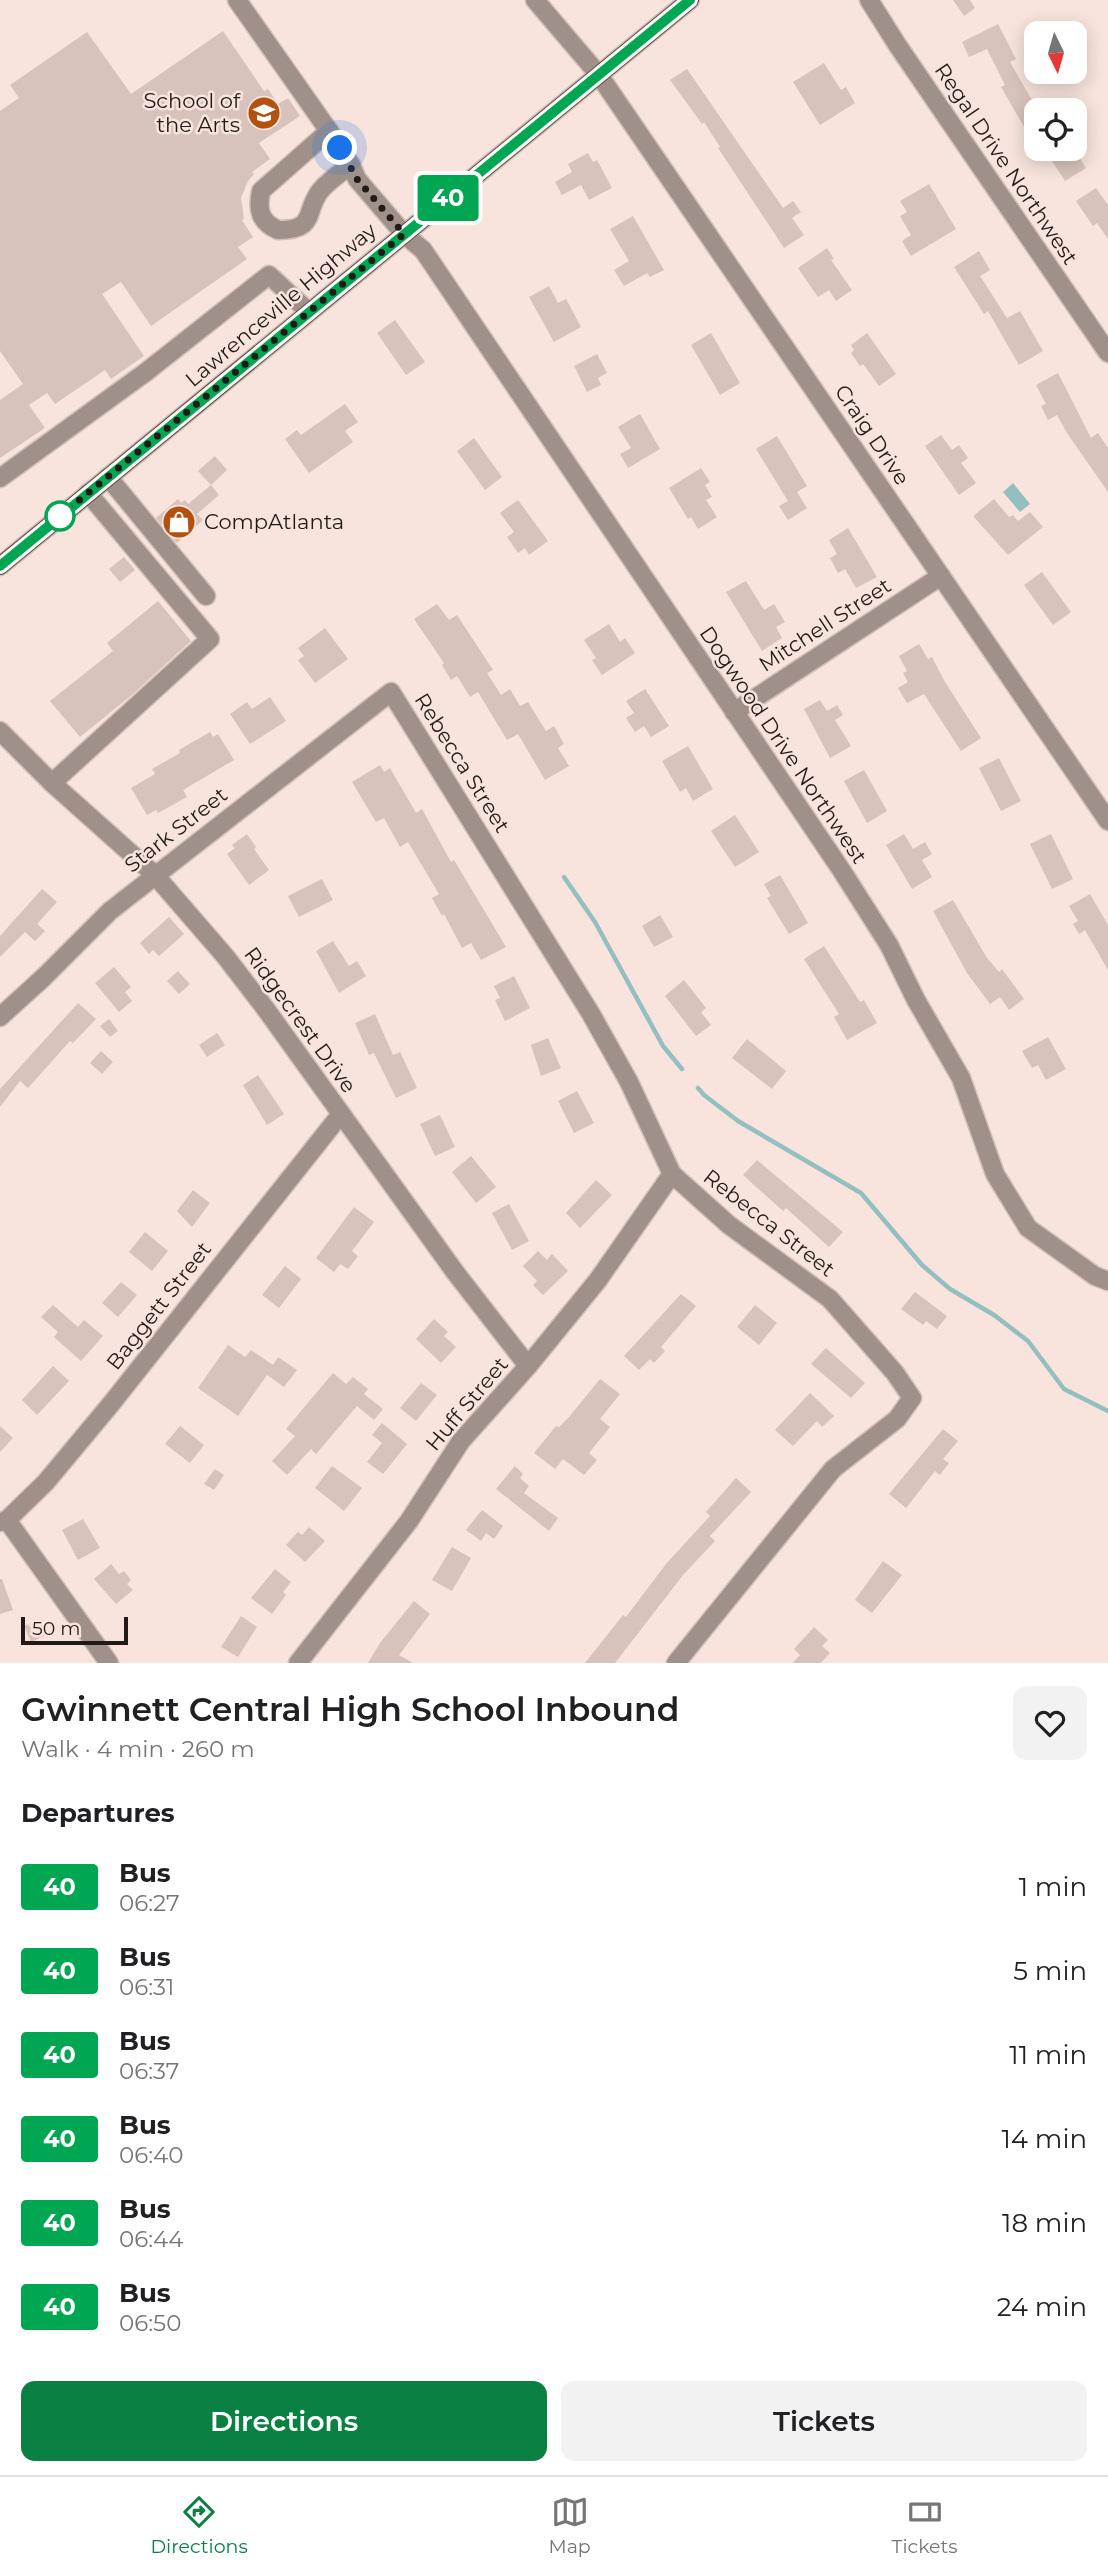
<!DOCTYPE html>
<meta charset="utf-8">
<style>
body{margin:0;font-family:Montserrat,sans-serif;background:#f2f2f2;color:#202124;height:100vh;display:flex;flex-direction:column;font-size:26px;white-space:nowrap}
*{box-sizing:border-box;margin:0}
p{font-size:23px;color:#757577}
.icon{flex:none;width:38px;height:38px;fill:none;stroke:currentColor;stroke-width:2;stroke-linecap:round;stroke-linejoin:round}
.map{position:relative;height:1663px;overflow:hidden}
.side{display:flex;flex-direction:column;background:#fff;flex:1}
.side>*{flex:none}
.badge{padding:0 14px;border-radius:5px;font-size:24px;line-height:46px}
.needle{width:46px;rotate:175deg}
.fabs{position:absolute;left:1024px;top:21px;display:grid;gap:14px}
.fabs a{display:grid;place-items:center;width:63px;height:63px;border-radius:14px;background:#fff;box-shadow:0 4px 18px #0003;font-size:35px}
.scale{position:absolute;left:21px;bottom:18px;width:107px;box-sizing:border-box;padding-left:7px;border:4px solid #211a17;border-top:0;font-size:19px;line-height:24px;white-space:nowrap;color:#211a17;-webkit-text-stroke:5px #f8e4dd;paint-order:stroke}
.you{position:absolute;width:35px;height:35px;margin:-18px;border:5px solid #fff;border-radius:50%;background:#1a73e8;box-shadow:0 0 0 10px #1a73e833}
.map>.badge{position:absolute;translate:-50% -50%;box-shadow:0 0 0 4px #fff}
h2{padding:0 21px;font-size:26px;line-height:63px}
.round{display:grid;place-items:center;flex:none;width:74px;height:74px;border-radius:14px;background:#f2f2f2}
.head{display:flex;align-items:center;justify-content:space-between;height:119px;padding:0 21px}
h1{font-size:33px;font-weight:600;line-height:52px}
.cta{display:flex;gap:14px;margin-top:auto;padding:14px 21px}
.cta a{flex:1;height:80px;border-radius:14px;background:#0b8043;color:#fff;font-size:28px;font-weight:600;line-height:80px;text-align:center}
.cta a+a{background:#f2f2f2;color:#202124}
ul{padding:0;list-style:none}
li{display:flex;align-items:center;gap:21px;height:84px;padding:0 21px}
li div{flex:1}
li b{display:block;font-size:26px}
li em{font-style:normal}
li .badge{min-width:77px;font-weight:700;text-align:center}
.menu{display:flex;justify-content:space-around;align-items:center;height:98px;border-top:2px solid #e0e0e0;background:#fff;font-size:19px;color:#757577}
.menu a{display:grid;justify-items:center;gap:4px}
.menu .selected{color:#0b8043}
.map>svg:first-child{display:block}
.water{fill:#94bfc0}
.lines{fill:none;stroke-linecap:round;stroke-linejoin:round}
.stream{stroke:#94bfc0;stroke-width:4.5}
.building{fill:#d7c3bc}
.minor-casing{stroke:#d1c0b9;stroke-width:21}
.major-casing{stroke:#d1c0b9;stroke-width:21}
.minor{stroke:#9f9189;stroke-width:18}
.major{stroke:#61493d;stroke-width:18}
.line-casing{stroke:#fff;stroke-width:16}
.line{stroke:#00a651;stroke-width:10}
.walk{stroke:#211a17;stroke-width:7;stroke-dasharray:0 12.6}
.stop-dot{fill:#fff;stroke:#00a651;stroke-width:3.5}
.labels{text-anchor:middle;stroke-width:5;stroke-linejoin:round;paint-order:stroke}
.poi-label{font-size:21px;fill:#211a17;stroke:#f8e4dd;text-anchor:end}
.street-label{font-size:21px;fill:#211a17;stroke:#f8e4dd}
</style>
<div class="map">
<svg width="1108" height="1663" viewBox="0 0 1108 1663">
<rect width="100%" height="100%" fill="#f8e4dd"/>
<polygon class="water" points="1013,483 1030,504 1020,512 1003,492"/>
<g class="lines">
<g class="stream">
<polyline points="564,877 595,922 663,1046 682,1069"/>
<polyline points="698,1088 704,1095 738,1121 861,1193 922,1265 950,1289 994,1315 1028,1341 1064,1389 1108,1411"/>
</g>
</g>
<g class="building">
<polygon points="953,0 970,0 975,8 964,16"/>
<polygon points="998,24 1016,59 1010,62 1036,107 1036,124 1026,130 1001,87 1005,85 987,49 969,57 962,42"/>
<polygon points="223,31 264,91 268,89 278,104 288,98 300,116 259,143 270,159 252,172 254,174 248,181 241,198 244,219 242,220 253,237 238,247 247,259 151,326 121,282 102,294 144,356 111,379 105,370 55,404 47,393 29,405 45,428 0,458 0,400 23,384 0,351 0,111 19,98 10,85 87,32 131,94"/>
<polygon points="824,63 841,90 846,87 855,103 820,125 793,82"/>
<polygon points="687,69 783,208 793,201 801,212 792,218 804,235 784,248 726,160 718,148 720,147 704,122 702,124 670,80"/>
<polygon points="1044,149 1074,149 1086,168 1065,181"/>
<polygon points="588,153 593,162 597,160 612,188 589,200 581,185 562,195 555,182 572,172 568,164"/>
<polygon points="929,184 956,229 911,256 902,241 911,235 900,216 907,212 900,201"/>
<polygon points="1096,188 1108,205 1108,239 1097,223 1093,226 1076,201"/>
<polygon points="633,216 664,270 650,277 647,273 624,286 614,270 629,261 610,229"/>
<polygon points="827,248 834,259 831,260 852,290 836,301 829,290 818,297 798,268"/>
<polygon points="979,251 990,270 980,276 1007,318 1020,311 1043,351 1019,365 988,311 984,314 954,267"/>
<polygon points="549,286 558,303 566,299 581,327 554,342 529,297"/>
<polygon points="395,320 425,362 406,375 377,333"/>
<polygon points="711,333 740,383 720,395 691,345"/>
<polygon points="867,333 896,374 879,386 863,364 860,366 851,353 854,350 851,345"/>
<polygon points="597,354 607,373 598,378 601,385 587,392 574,366"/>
<polygon points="1058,373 1091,438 1098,433 1108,448 1108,492 1067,433 1057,415 1048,420 1041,406 1046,404 1036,385"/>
<polygon points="345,404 358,422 345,431 353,442 309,473 285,439 297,430 301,435"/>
<polygon points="640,414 660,449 628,468 620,454 631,448 618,427"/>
<polygon points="941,435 952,450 959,445 968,458 961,463 976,483 959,495 925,446"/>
<polygon points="777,436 807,486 797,492 807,508 788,520 779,506 788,501 756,449"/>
<polygon points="474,438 502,477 485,490 457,451"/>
<polygon points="215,456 227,470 211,485 198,471"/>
<polygon points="701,468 710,482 705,485 712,497 706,500 717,517 698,529 691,517 688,519 669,488"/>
<polygon points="211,485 219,495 197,514 203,520 177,543 156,518 178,499 181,503 185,500 188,504"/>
<polygon points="994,499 1009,517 1013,515 1018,521 1030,512 1043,527 1008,555 973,516"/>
<polygon points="518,500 548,541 529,555 525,548 518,553 507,537 514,532 500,513"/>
<polygon points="848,528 877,577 856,588 845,569 838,573 830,558 837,554 829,540"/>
<polygon points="124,557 135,570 120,582 109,569"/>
<polygon points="1042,572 1071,612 1053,625 1024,585"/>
<polygon points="746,581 764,610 774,604 785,622 776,627 782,638 762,651 726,592"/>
<polygon points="158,601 191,641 133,694 80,737 50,701 113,651 107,643"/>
<polygon points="437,604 449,620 457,615 493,670 487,673 501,695 510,689 520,706 528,702 546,731 554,726 564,744 558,748 569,766 545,780 518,734 507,740 478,692 470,697 457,676 451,680 442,665 444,663 414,619"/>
<polygon points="609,624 620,642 625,638 635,653 602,675 592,660 596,658 584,640"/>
<polygon points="325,628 348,659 315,683 298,660 304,656 298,648"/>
<polygon points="919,644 928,659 932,657 945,682 981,738 961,751 924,694 907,703 898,688 908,682 903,673 907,671 899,656"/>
<polygon points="645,689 669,726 651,737 644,726 635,732 626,718 634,713 626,701"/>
<polygon points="270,697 286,721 250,744 230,714 247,702 252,709"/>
<polygon points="820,700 827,711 837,705 843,715 835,720 851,746 830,758 804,709"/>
<polygon points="210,732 213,737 218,734 234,760 183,790 187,797 158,813 156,810 147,815 131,788 155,774 152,769 180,753 179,750"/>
<polygon points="688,746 713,789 693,801 686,788 680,792 662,761"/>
<polygon points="999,758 1021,801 1001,811 979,768"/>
<polygon points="380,765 384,772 390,768 416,813 422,809 451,862 454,860 506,947 481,960 471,943 462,948 444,914 442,916 432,898 439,894 408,842 400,847 384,818 376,822 352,782"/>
<polygon points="864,770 887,811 867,823 844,781"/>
<polygon points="735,815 759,852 735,867 711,831"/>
<polygon points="247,834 256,847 254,849 269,870 249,885 227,854 235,848 232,845"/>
<polygon points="904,834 913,849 925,842 932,854 922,860 932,877 912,889 886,845"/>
<polygon points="1051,834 1073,879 1052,889 1030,844"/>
<polygon points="780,875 808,923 789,934 767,898 771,896 764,884"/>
<polygon points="322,879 333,900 299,917 288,896"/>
<polygon points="42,889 57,902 37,924 45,931 35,941 25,932 0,957 0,936"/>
<polygon points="1090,894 1108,925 1108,970 1085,930 1079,934 1073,924 1078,921 1069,906"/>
<polygon points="953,900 987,958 999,972 1002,969 1024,999 1009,1010 1000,997 990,1004 967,973 933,911"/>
<polygon points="660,915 673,937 654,947 642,926"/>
<polygon points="169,917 184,934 159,956 153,950 149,954 140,943"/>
<polygon points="333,941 349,966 357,961 366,976 339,993 316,951"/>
<polygon points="824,946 860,1002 864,1000 877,1023 847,1040 834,1017 839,1014 804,959"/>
<polygon points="114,967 131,987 125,992 132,1001 119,1012 95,983"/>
<polygon points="178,971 190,984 179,994 167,981"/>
<polygon points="514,976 530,1008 505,1021 495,1000 500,998 494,986"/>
<polygon points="684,980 706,1008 701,1012 711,1025 696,1036 665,996"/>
<polygon points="78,1003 96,1019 73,1043 70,1041 28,1088 20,1081 0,1107 0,1089"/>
<polygon points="375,1014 393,1055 400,1052 417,1088 396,1098 374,1053 369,1055 355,1023"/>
<polygon points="109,1019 118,1031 110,1037 100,1026"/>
<polygon points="217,1033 225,1045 207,1057 199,1045"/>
<polygon points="1048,1037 1066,1069 1046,1080 1038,1065 1032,1068 1022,1051"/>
<polygon points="548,1038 561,1068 541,1076 531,1045"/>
<polygon points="747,1039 786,1071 772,1089 732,1058"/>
<polygon points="101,1051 113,1062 102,1074 90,1063"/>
<polygon points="258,1075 284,1114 267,1125 243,1085"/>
<polygon points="577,1091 594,1123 574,1133 558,1101"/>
<polygon points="440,1115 455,1147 435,1156 420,1124"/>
<polygon points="471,1156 496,1187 476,1203 452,1172"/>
<polygon points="757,1160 843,1232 829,1247 786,1208 783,1211 743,1175"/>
<polygon points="596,1180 612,1195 580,1228 566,1213"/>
<polygon points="193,1190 210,1203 192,1227 177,1211"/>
<polygon points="509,1204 529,1241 512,1250 492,1213"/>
<polygon points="354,1207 374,1222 352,1251 358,1256 348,1269 340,1264 334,1272 316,1258"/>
<polygon points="145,1232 168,1251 152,1271 129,1252"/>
<polygon points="538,1251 547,1260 552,1254 568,1271 543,1295 533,1285 537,1281 523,1266"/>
<polygon points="285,1266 301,1279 279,1308 262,1295"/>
<polygon points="121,1282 137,1295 118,1317 102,1303"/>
<polygon points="915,1292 947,1316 937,1329 926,1321 923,1325 901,1309"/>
<polygon points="681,1294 696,1306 661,1347 665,1351 654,1363 650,1359 639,1370 624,1356"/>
<polygon points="53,1305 78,1327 84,1320 103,1336 81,1361 54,1337 58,1332 41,1317"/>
<polygon points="755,1305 777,1323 759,1345 737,1327"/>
<polygon points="434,1319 448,1332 444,1336 456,1347 441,1363 416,1339"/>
<polygon points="228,1345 245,1357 251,1350 273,1365 278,1357 297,1370 284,1387 267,1375 238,1416 198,1388"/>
<polygon points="826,1348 865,1383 851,1398 811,1364"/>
<polygon points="53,1366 69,1381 37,1415 22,1400"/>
<polygon points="333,1373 346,1384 353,1377 368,1389 364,1394 383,1409 374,1420 357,1406 316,1454 311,1449 287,1475 272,1461 295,1436 286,1429"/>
<polygon points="600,1379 620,1394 600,1419 610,1427 589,1453 597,1460 584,1475 563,1459 555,1469 534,1453 556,1426 559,1427 569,1417"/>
<polygon points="421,1383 437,1395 416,1421 400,1408"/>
<polygon points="810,1393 834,1416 822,1427 817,1421 793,1446 775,1430"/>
<polygon points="382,1423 407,1444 383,1474 367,1462 382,1443 372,1435"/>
<polygon points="0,1426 13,1438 0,1452"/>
<polygon points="180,1426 204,1445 190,1463 165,1444"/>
<polygon points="943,1429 958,1441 943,1459 949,1463 940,1475 935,1471 906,1508 889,1494"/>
<polygon points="332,1466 362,1488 344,1511 315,1488"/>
<polygon points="515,1466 523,1474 520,1478 529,1486 524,1493 558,1518 549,1531 496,1489"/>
<polygon points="215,1469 224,1475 214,1490 204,1484"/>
<polygon points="736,1478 751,1492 710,1536 715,1541 683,1575 615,1663 585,1663 623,1615 626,1617 666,1564 710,1516 706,1512"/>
<polygon points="482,1510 503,1526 494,1539 486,1533 481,1541 466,1530"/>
<polygon points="83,1519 100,1548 78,1560 62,1530"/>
<polygon points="309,1527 325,1541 305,1562 286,1545 298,1532 302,1535"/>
<polygon points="452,1547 471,1558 452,1591 432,1580"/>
<polygon points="883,1561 902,1575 872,1613 855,1600"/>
<polygon points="111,1564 119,1574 124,1571 131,1580 127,1584 133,1590 116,1604 94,1579"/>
<polygon points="275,1569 291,1582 283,1592 286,1595 272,1614 251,1598"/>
<polygon points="0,1579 2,1579 13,1610 0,1614"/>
<polygon points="414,1601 430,1614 399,1655 413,1663 368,1663 380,1643"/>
<polygon points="241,1616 257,1627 238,1657 221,1647"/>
<polygon points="43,1619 49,1634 31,1642 24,1626"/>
<polygon points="814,1627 828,1640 822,1646 830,1653 821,1663 793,1663 800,1655 794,1649"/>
</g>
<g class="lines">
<defs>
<g id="minor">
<polyline points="237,0 329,131 351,165 357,179 404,234 423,250 842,871 889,945 916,1000 961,1078 995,1174 1028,1228 1095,1276 1108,1281"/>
<polyline points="535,0 599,75 1108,821"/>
<polyline points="869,0 898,46 1108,353"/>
<path d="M329,131L261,191C257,210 260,222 278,230C317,230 304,212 320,191C328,181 340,173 351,165"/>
<polyline points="108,477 206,596"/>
<polyline points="0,478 146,372 269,275 309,312"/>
<polyline points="734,712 941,576"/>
<polyline points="0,731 52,783 154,874 225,956 265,1008 455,1272 528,1366"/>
<polyline points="52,783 210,639 88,493"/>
<polyline points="0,1017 44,977 110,911 391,692 591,1014 629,1082 672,1174 729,1225 830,1299 895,1373 912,1398 897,1419 833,1469 676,1663"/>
<polyline points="7,1520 109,1663"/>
<polyline points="0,1522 7,1520 46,1482 111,1404 341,1114"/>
<polyline points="298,1663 409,1521 461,1441 528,1366 598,1280 672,1174"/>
</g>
<polyline id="major" points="0,566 690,0"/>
</defs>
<use href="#minor" class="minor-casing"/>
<use href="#major" class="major-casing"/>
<use href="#minor" class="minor"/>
<use href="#major" class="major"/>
</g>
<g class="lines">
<defs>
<polyline id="line" points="0,566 690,0"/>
</defs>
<use href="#line" class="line-casing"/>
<use href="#line" class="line"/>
<polyline class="walk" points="60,516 404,234 357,179 340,148"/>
</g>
<defs>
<symbol id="school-disc" viewBox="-11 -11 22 22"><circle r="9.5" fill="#b35210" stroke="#f8e4dd"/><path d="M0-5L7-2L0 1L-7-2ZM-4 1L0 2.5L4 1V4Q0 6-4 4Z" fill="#fff"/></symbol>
<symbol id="shop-disc" viewBox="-11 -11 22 22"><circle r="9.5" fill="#b35210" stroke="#f8e4dd"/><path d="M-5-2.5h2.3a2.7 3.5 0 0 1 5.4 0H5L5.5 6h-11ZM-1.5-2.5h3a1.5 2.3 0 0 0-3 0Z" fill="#fff"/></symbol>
</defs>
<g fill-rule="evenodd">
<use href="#school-disc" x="245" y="94" width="38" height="38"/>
<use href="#shop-disc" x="160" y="503" width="38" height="38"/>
</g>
<circle class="stop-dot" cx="60" cy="516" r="14"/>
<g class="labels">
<g class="poi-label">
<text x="240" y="108">School of<tspan x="240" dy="24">the Arts</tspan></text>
<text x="204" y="529" text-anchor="start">CompAtlanta</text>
</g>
<g class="street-label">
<text transform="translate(1006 164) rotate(56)" y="7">Regal Drive Northwest</text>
<text transform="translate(281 305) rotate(-40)" y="7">Lawrenceville Highway</text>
<text transform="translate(872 435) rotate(56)" y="7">Craig Drive</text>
<text transform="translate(825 625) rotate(-33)" y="7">Mitchell Street</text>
<text transform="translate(783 745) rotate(56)" y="7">Dogwood Drive Northwest</text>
<text transform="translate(462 763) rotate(58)" y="7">Rebecca Street</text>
<text transform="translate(176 830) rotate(-38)" y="7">Stark Street</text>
<text transform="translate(300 1020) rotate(54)" y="7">Ridgecrest Drive</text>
<text transform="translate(769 1223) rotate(38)" y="7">Rebecca Street</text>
<text transform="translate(159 1306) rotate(-52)" y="7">Baggett Street</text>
<text transform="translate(467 1404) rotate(-50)" y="7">Huff Street</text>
</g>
</g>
</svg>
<div class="fabs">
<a><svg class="needle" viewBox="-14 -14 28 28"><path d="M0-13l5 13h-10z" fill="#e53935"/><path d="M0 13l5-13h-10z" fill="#757577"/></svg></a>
<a><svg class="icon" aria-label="locate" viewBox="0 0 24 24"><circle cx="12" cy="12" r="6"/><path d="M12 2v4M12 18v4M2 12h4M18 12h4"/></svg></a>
</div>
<div class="scale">50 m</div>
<div class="you" style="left:340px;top:148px"></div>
<b class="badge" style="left:448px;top:198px;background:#00a651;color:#fff">40</b>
</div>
<section class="side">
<div class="head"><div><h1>Gwinnett Central High School Inbound</h1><p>Walk · 4 min · 260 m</p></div><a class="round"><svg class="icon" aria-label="heart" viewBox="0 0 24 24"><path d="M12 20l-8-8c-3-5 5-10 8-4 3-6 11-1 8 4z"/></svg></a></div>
<h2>Departures</h2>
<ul>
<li><span class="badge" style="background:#00a651;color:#fff">40</span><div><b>Bus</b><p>06:27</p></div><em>1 min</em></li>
<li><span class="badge" style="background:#00a651;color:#fff">40</span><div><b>Bus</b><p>06:31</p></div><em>5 min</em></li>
<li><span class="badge" style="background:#00a651;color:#fff">40</span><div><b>Bus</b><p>06:37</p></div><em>11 min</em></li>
<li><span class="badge" style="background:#00a651;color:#fff">40</span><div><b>Bus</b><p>06:40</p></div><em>14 min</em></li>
<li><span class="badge" style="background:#00a651;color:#fff">40</span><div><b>Bus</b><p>06:44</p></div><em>18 min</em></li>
<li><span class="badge" style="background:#00a651;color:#fff">40</span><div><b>Bus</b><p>06:50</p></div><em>24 min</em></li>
</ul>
<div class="cta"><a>Directions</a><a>Tickets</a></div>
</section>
<nav class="menu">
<a class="selected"><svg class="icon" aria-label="directions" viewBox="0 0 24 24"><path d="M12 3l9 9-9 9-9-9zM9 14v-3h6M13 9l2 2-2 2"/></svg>Directions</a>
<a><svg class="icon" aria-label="map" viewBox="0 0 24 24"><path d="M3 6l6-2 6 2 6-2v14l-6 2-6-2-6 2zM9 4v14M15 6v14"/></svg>Map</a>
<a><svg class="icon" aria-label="tickets" viewBox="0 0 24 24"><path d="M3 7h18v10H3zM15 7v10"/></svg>Tickets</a>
</nav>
